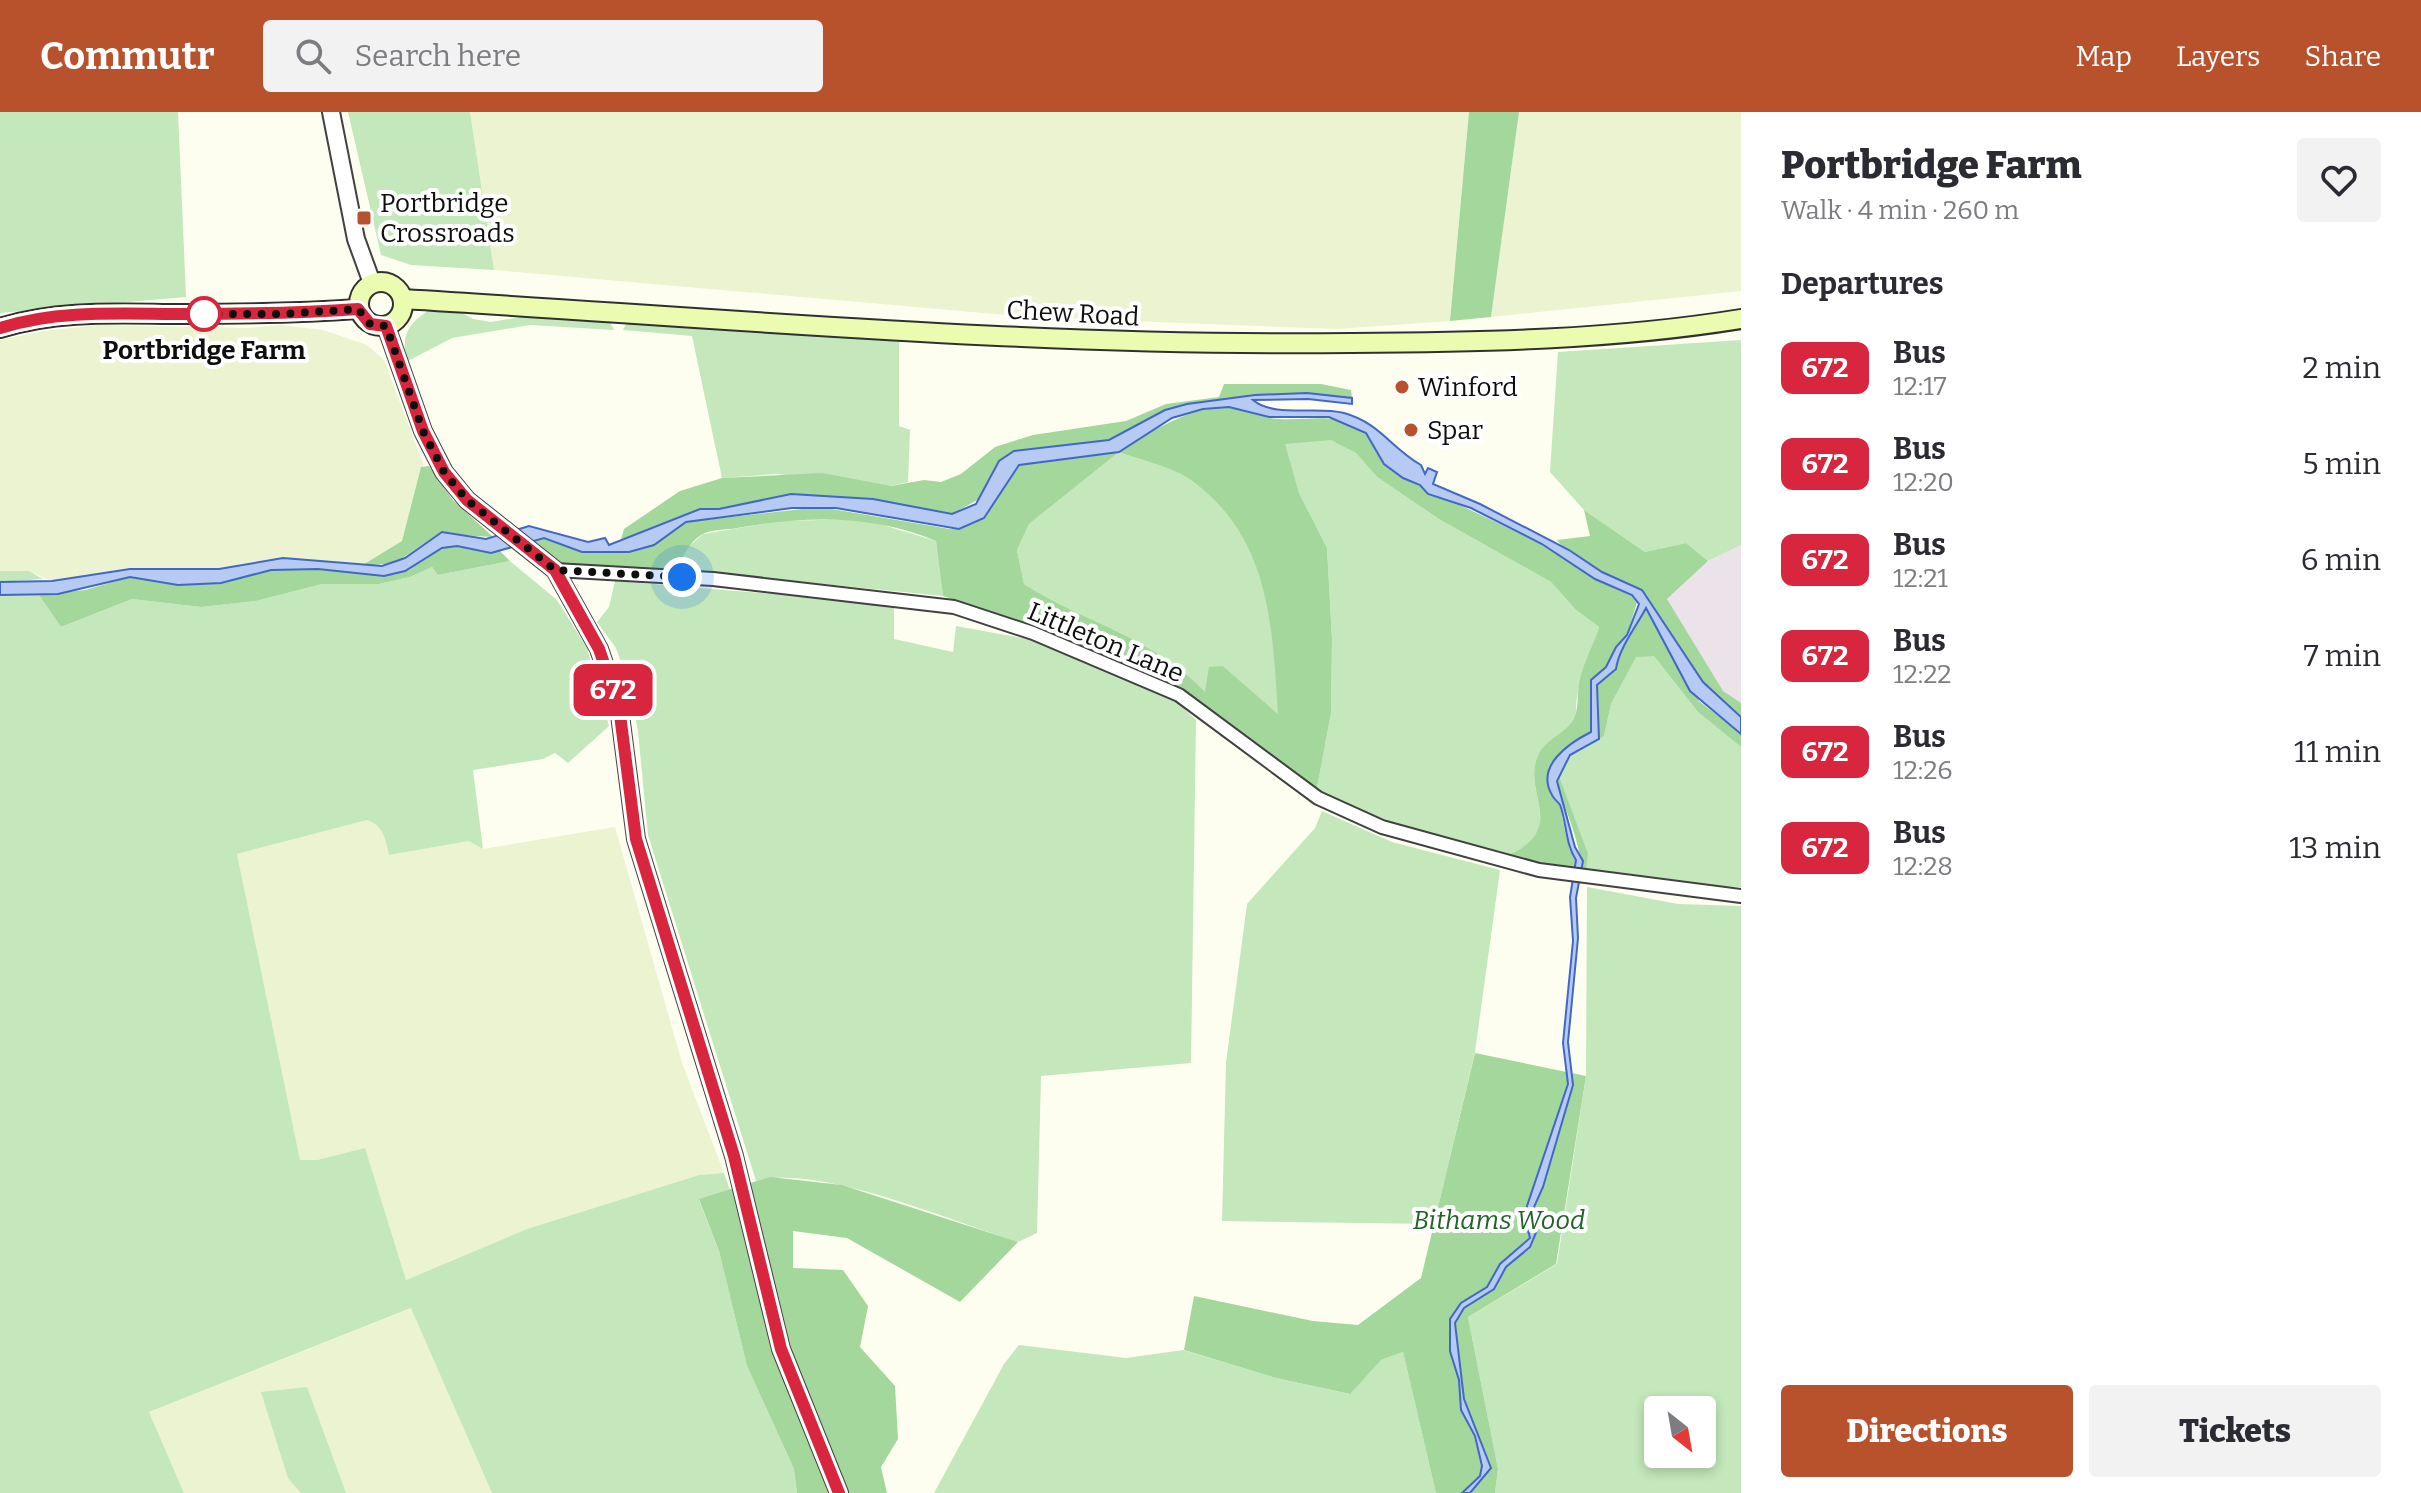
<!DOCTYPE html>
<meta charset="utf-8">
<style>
body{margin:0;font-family:Bitter,serif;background:#f2f2f3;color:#2b2b33;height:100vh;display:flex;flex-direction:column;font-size:30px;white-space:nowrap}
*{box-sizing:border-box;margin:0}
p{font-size:26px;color:#7c7c81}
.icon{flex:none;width:44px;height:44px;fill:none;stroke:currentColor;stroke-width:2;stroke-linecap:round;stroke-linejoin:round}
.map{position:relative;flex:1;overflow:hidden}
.side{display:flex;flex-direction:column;background:#fff;width:680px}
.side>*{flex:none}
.badge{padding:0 16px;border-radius:12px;font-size:28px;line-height:52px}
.needle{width:52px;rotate:149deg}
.buttons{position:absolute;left:1644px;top:1284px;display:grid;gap:16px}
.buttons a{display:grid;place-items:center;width:72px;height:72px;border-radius:8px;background:#fff;box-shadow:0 4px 12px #0003;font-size:40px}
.you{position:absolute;width:40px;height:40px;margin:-20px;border:6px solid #fff;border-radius:50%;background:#1a73e8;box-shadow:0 0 0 12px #1a73e833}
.map>.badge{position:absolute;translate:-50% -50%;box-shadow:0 0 0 4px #fff}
h2{padding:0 40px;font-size:30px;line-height:72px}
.round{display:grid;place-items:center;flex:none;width:84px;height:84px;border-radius:8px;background:#f2f2f3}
.summary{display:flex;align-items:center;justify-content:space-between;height:136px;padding:0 40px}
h1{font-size:38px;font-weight:800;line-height:60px}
.button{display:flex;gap:16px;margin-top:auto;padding:16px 40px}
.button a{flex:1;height:92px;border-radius:8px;background:#b8522d;color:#fff;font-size:32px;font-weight:800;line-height:92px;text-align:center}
.button a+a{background:#f2f2f3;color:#2b2b33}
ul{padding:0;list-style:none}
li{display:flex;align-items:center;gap:24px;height:96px;padding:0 40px}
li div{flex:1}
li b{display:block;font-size:30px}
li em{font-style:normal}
li .badge{min-width:88px;font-weight:700;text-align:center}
header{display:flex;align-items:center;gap:48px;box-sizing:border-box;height:112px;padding:0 40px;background:#b8522d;color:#fff}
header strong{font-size:38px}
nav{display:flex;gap:44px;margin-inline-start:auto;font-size:28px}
.search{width:560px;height:72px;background:#f2f2f3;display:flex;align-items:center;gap:20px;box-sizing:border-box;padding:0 28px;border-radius:8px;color:#7c7c81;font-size:30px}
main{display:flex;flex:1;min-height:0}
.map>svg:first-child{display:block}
.industrial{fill:#ece3ea}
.farmland{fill:#ebf3d1}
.green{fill:#c4e7bb;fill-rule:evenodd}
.forest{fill:#a3d79b;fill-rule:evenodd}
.water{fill:#b7caf3;stroke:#4268c6;stroke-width:2}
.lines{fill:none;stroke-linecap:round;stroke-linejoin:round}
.minor-casing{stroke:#414141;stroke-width:16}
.tertiary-casing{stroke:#414141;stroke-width:20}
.secondary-casing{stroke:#303030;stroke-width:22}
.minor{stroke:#fff;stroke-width:12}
.tertiary{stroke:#fff;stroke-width:16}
.secondary{stroke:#ebfbaf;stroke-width:18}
.line-casing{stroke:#fff;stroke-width:18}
.line{stroke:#d7263d;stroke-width:12}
.walk{stroke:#0e0e0e;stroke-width:8;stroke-dasharray:0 14.4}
.poi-dot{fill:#b8522d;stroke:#fff;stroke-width:3}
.stop-dot{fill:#fff;stroke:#d7263d;stroke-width:4}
.labels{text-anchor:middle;stroke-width:8;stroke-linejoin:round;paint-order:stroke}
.poi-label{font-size:26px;fill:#0e0e0e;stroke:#fff;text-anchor:start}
.street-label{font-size:26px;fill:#0e0e0e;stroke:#fff}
.stop-label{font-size:26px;font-weight:bold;fill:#0e0e0e;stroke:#fff}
.park-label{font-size:26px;font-style:italic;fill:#216329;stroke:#fff}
</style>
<header>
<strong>Commutr</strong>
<div class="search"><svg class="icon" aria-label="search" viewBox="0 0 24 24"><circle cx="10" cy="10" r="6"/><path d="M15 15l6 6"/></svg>Search here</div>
<nav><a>Map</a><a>Layers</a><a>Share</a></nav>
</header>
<main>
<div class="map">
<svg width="1741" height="1381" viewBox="0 0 1741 1381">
<rect width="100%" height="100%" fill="#fdfef0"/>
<polygon class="industrial" points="1741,433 1741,591 1723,580 1667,487 1708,449"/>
<g class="farmland">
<polygon points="470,0 1469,0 1450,209 1336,217 1029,205 494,158"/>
<polygon points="1519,0 1741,0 1741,179 1491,205"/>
<polygon points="100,213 247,216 280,213 323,218 367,233 384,248 424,354 421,355 402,429 361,454 283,446 219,457 130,457 51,469 29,459 0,459 0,228 43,219"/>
<polygon points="367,708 377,712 384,723 389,743 469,729 483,737 615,715 682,951 724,1061 699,1063 527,1117 406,1168 365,1037 317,1048 300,1049 237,742"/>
<polygon points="412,1196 492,1381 184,1381 149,1300"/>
</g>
<g class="green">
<polygon points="0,0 178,0 186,185 0,201"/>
<polygon points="348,0 470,0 494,158 411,153 381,143"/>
<path d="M432,196H453L473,207L491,210L521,205L610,210L614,218L530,213L452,226L408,249C399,223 410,210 432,196Z"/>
<polygon points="627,210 896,226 899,229 899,314 910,318 908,370 891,374 776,362 722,366 692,224 623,218"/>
<polygon points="1741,228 1741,433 1708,449 1686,431 1645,440 1584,398 1550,360 1558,240"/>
<path d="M1331,327L1356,341L1377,365L1439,407L1551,470L1575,497L1599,515C1592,538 1581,562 1577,586C1575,592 1577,599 1575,605C1569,621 1546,625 1538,645C1526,670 1547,696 1538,718C1533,731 1518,739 1506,744L1380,709L1316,681L1331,601L1332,527L1327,436L1299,381L1284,331Z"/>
<path d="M1119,340C1140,348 1170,354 1188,366C1271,425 1272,510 1279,603L1223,554L1205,581C1155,525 1085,511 1024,472L1017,438L1029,412Z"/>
<polygon points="863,407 936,429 943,484 677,457 687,436 703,422 780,409"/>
<path d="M510,449L557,488L587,536L609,614L568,651L555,641L543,647L473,658L483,737L469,729L389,743C385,727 384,714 367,708L237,742L300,1048H317L365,1036L406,1168L527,1117L699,1063L724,1061L730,1078L699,1088L719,1139L747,1254L794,1357L797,1381H492L411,1196L149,1300L184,1381H0V483H39L61,515L132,487L201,495L256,489L322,472H379L410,465L432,455L438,463Z"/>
<polygon points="0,459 29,459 43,467 0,470"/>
<path d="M615,469L894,492V527L953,540L956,514L1033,528L1173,586L1196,608L1191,951L1041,964L1037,1121L1018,1130C954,1110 818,1051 756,1069L648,723L638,619L628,570L616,536L597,510L609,495Z"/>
<polygon points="1636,544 1654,544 1698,600 1741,635 1741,775 1700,774 1586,759 1587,742 1559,664 1570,643 1604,624 1611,592"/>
<polygon points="1322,699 1392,730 1500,758 1475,940 1434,1112 1222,1109 1226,951 1247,792 1315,716"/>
<path d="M1587,775L1678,792L1741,794V1381H1495L1498,1357L1468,1205L1557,1152L1586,964ZM1658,1298H1702V1342H1658Z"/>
<polygon points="1019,1233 1126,1246 1183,1238 1276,1266 1349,1282 1381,1248 1403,1240 1436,1381 934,1381 1004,1252"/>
<polygon points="307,1275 346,1381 301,1381 288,1366 261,1280"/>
</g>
<g class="forest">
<polygon points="1469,0 1519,0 1491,205 1450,209"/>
<polygon points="1224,272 1321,272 1351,278 1352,286 1308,281 1208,289 1169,296 1109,328 1027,337 999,349 981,386 952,402 934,401 873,387 791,382 718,397 700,397 656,417 621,427 624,417 680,379 722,366 822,361 891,374 924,368 941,370 961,362 995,335 1033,323 1126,309 1166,292 1219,285"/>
<path d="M1229,295C1242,297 1253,302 1265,305C1300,313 1332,296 1363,319C1381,332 1380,352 1403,366L1542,432L1638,487L1627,523L1616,535L1606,555L1591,568V620C1569,631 1535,653 1551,683C1555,690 1560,692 1561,699C1565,716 1566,734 1576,747L1574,759L1506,744C1518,739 1533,731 1538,717C1547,696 1526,670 1538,644C1546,625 1569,621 1575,604C1579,593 1577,579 1580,567C1584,550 1594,532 1599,515L1575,497L1551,470L1439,407L1377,365L1356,341L1331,328L1285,332L1299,381L1327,436L1332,527L1331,601L1316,681L1178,575L1041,518L943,484L936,429C871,402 806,404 737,416C727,418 710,417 701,423C689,431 683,444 677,457L557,453L528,430L544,426L582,440L628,439L654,433L686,410L820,395L950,417L984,406L1019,353C1045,348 1073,346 1100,341C1146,330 1179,294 1229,295ZM1119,340C1140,348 1169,354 1188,366C1270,424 1272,510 1278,602L1223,554L1209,555L1205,580C1154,525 1085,511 1024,472L1017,438L1029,412Z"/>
<polygon points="429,354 453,388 493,425 438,422 395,451 361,454 402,429 421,355"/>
<polygon points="1584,398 1645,440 1686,431 1708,449 1667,487 1723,579 1741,591 1741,605 1703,570 1642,478 1602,460 1560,432 1557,428 1590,424"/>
<polygon points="452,434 491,441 499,438 510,449 438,463 432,455 410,465 379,472 322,472 256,489 201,495 132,487 61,515 39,483 85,478 130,465 178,473 221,471 271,458 318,457 384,464 405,459 432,440"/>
<path d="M1647,495L1699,589L1741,622V635L1698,600L1654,544L1636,545L1611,592L1604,624L1599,627L1597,573L1616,557C1619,535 1637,515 1647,495Z"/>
<path d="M1559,664L1588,742L1586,759H1581C1584,744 1565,692 1557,677Z"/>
<polygon points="1475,941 1586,964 1556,1152 1468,1205 1498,1357 1495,1381 1436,1381 1403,1240 1381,1248 1350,1282 1276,1266 1184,1238 1194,1184 1313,1209 1358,1213 1421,1166"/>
<polygon points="770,1065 842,1073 1018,1130 960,1190 847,1126 793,1119 793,1156 843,1158 868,1194 860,1235 895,1274 898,1327 881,1355 887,1381 797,1381 794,1357 747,1254 719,1139 699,1087"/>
</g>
<path class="water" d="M1307,281L1352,286V292L1308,287L1253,288C1274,306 1317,294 1344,301C1380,311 1391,336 1421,353L1425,362L1428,356L1437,360L1433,372L1480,392L1569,438L1602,460L1642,478L1703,570L1741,605V622L1690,579L1646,496C1636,515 1619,536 1616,557L1597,573L1599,627L1570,643L1557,669L1575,735L1583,749L1576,786L1578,826L1568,930L1573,973L1543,1075L1534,1095L1538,1116L1530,1135L1506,1155L1494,1177L1464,1196L1455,1211L1464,1287L1491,1356L1470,1381H1462L1480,1364L1482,1354L1475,1324L1461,1298L1459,1268L1450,1239V1207L1461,1191L1487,1175L1500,1152L1530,1126L1524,1103L1568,972L1563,931L1573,829L1570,785L1576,748C1565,731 1567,711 1560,693C1559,691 1553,686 1552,683C1535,654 1569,631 1591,620V568L1606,555L1616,535L1627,523L1639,492L1632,483L1595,467L1542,432L1471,396L1428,382L1420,373L1403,366L1384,352L1366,321L1329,305H1269L1229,295L1203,297L1172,306L1119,340L1019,353L984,406L959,417L836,396H792L686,410L654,433L629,440H582L544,426L491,441L457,434L442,436L405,459L384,464L318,457L271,458L221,471L178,473L130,465L58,482L0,483V470L52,469L130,457H219L283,446L382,454L405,446L442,420L486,427L529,414L588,430L605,426L609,433L700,397H719L791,382L873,387L952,402L976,392L999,349L1014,339L1109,328L1165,298L1187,292L1255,283Z"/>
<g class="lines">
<defs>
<polyline id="minor" points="555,458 713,467 954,495 1033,521 1179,583 1318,686 1382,715 1539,758 1741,784"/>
<g id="tertiary">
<polyline points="331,0 356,127 372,171"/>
<polyline points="386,214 423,319 444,360 467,388 555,458 599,537 619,595 636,727 734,1044 781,1237 839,1381"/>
</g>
<g id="secondary">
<circle cx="381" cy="192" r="22"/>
<path d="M403,187C719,206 1035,235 1351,231C1482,230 1612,228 1741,207"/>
<path d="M0,216C60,197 123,202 185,202C243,202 300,201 358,197"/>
</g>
</defs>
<use href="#minor" class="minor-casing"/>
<use href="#tertiary" class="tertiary-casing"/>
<use href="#secondary" class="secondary-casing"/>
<use href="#minor" class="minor"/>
<use href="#tertiary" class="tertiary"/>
<use href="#secondary" class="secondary"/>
</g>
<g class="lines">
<defs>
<path id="line" d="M0,216C59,197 124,202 185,202C243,202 300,201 358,197L370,212L386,214L423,319L444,360L467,388L555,458L599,537L619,595L636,727L734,1044L781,1237L839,1381"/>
</defs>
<use href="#line" class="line-casing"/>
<use href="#line" class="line"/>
<polyline class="walk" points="204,202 283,202 358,197 370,212 386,214 423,319 444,360 467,388 555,458 682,465"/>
</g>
<g class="poi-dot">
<rect x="356" y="98" width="16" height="16" rx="4"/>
<circle cx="1402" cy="275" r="8"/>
<circle cx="1411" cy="318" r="8"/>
</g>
<circle class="stop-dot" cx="204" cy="202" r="16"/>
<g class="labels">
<g class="poi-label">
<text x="380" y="100">Portbridge<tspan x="380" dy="30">Crossroads</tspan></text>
<text x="1418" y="284">Winford</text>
<text x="1427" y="327">Spar</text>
</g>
<g class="street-label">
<text transform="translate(1073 201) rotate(3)" y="9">Chew Road</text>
<text transform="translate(1106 530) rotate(23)" y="9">Littleton Lane</text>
</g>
<g class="stop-label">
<text x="204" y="247">Portbridge Farm</text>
</g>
<g class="park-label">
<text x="1499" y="1117">Bithams Wood</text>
</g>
</g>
</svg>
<div class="buttons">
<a><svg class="needle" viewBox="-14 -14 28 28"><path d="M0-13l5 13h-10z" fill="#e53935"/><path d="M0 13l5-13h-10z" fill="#7c7c81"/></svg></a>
</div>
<div class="you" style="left:682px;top:465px"></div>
<b class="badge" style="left:613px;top:578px;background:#d7263d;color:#fff">672</b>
</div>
<section class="side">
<div class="summary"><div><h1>Portbridge Farm</h1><p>Walk · 4 min · 260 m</p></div><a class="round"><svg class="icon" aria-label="heart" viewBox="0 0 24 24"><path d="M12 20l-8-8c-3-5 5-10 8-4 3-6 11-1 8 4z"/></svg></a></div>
<h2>Departures</h2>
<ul>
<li><span class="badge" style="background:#d7263d;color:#fff">672</span><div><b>Bus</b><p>12:17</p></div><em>2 min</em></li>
<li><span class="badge" style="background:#d7263d;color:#fff">672</span><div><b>Bus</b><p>12:20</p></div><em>5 min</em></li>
<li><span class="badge" style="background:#d7263d;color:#fff">672</span><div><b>Bus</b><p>12:21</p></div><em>6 min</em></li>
<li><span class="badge" style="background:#d7263d;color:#fff">672</span><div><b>Bus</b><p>12:22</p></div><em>7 min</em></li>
<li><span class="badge" style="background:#d7263d;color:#fff">672</span><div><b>Bus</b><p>12:26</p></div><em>11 min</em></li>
<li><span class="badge" style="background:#d7263d;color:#fff">672</span><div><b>Bus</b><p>12:28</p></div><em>13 min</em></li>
</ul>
<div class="button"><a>Directions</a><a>Tickets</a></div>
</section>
</main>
